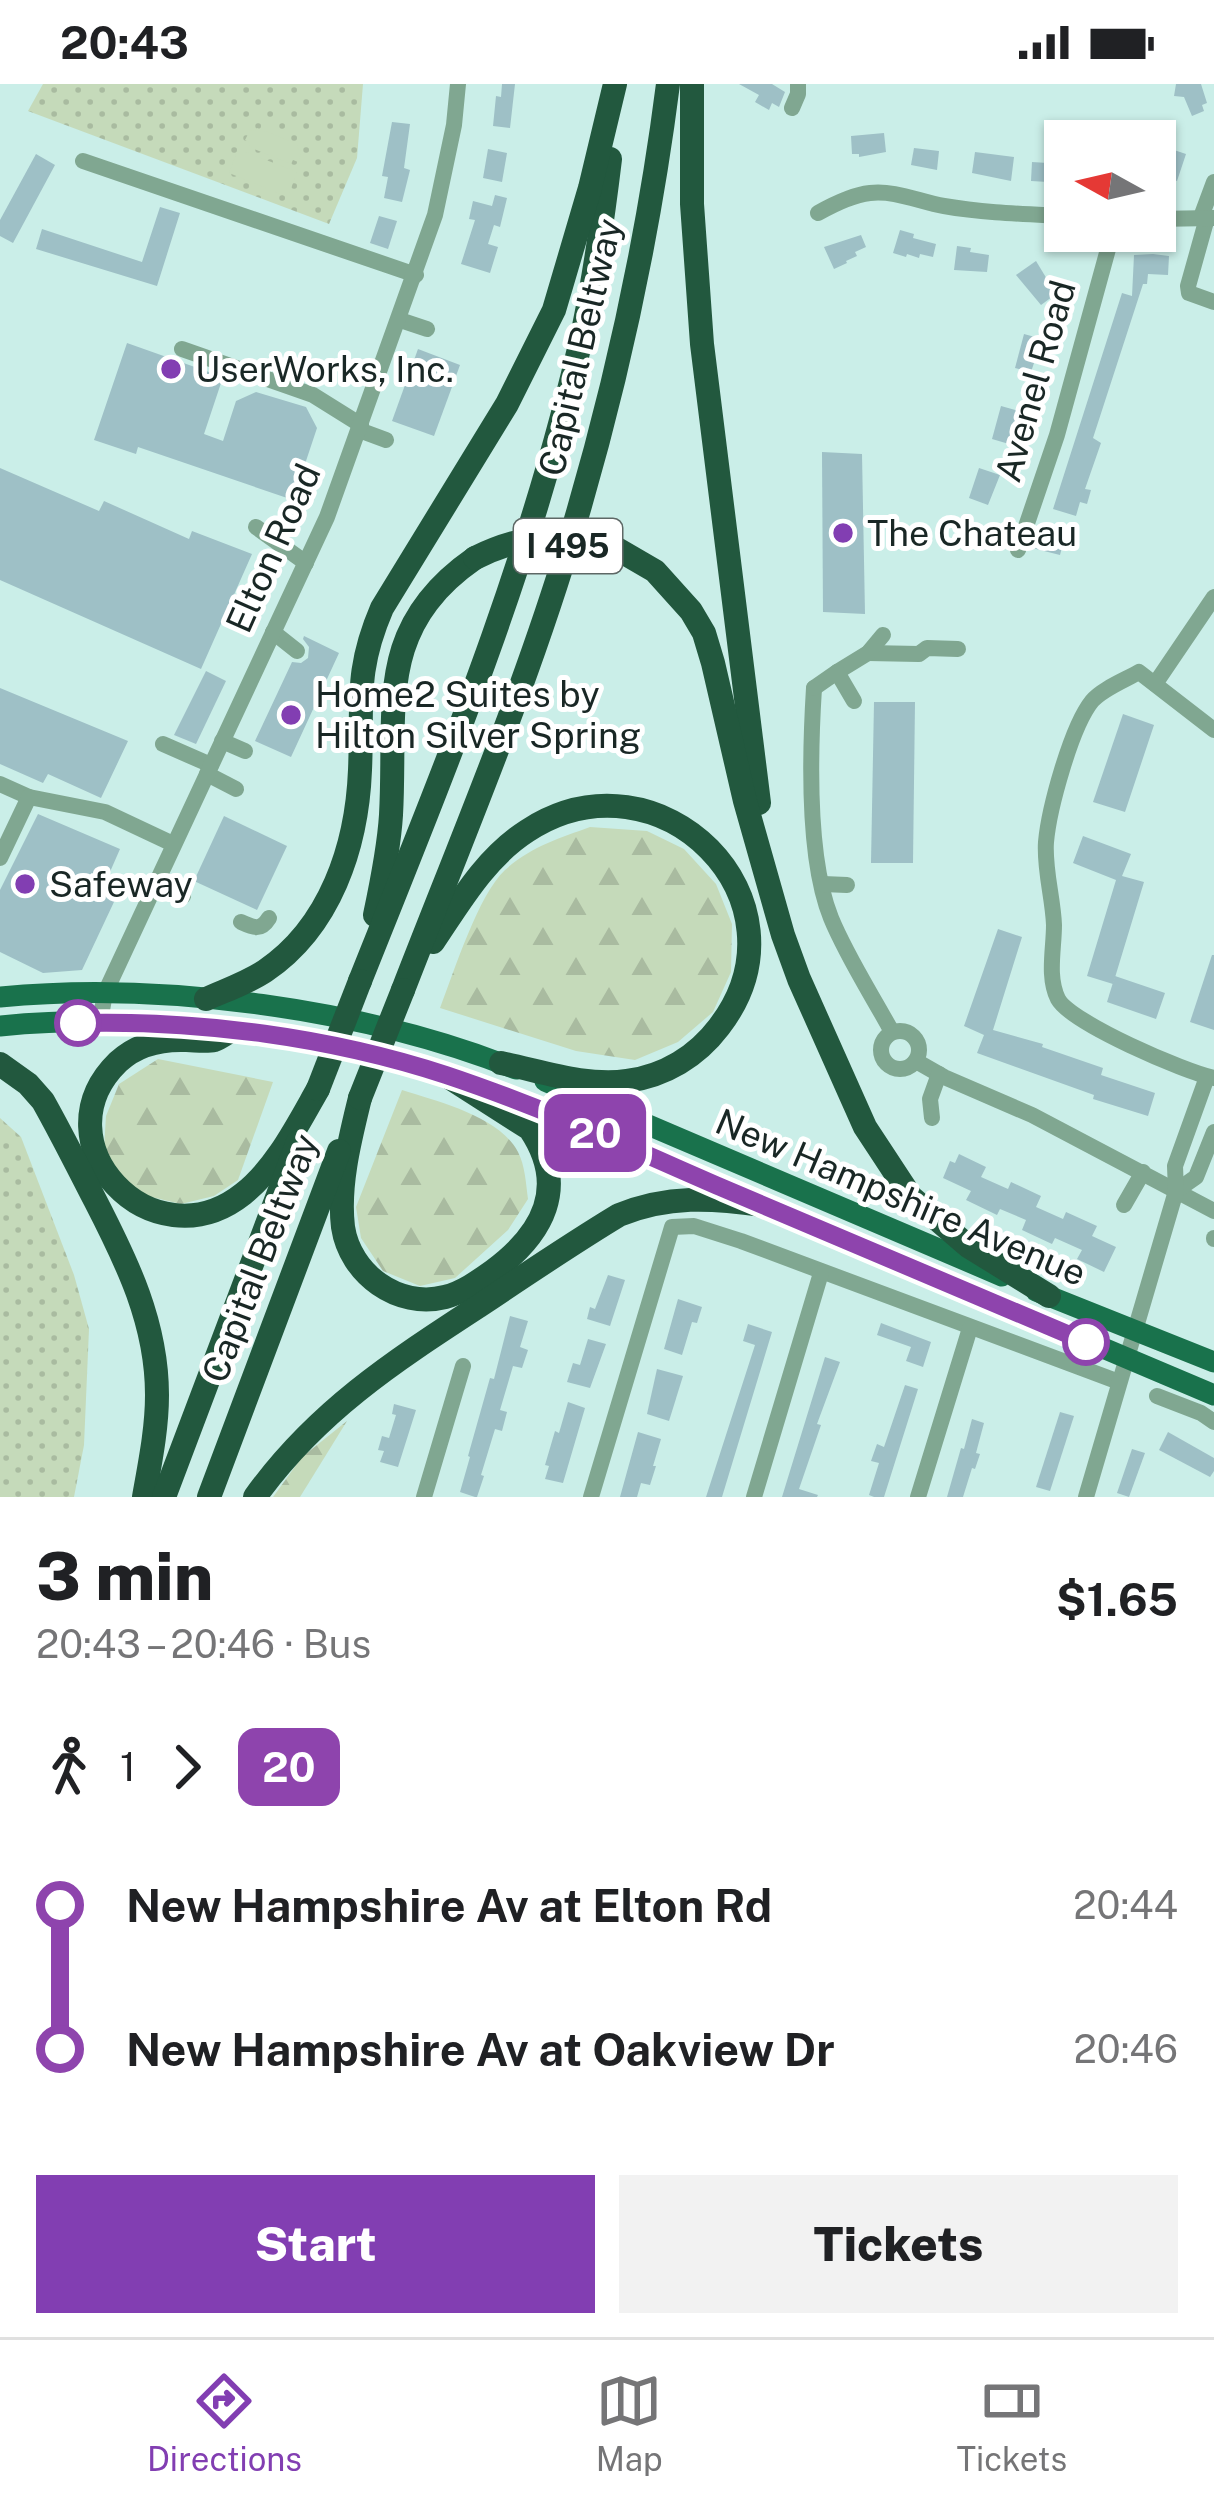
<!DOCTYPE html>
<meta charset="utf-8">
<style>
body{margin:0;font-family:"Public Sans",sans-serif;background:#f2f2f2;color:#202124;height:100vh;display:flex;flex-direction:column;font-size:45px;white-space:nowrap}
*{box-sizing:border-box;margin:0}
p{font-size:39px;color:#757577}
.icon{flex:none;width:66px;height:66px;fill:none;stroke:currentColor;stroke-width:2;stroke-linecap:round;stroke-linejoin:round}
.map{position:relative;height:1413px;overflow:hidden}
.panel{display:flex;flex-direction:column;background:#fff;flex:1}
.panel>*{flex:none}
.badge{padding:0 24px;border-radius:18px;font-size:42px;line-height:78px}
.needle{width:78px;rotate:278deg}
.fabs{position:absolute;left:1044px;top:36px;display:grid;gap:24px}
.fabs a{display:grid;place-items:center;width:132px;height:132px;border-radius:0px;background:#fff;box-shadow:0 3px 9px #0004;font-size:60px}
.map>.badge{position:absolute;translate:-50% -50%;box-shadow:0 0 0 6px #fff}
.legs{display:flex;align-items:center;gap:18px;height:132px;padding:0 36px;font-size:39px}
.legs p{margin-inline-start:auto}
.summary{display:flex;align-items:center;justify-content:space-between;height:204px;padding:0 36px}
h1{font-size:66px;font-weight:800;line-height:90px}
.button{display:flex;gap:24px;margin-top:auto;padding:24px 36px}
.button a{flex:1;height:138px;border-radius:0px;background:#823eb2;color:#fff;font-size:48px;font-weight:800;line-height:138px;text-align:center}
.button a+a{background:#f2f2f2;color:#202124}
ul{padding:0 36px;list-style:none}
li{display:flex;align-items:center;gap:42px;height:144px;font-size:45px}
li i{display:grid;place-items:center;width:18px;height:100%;margin:0 15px;background:currentColor}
li i::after{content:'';width:30px;height:30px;margin:-15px;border:9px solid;border-radius:50%;background:#fff}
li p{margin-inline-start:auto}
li:first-child i{background:linear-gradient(#0000 50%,currentColor 0)}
li:last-child i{background:linear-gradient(currentColor 50%,#0000 0)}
.status{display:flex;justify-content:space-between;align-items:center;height:84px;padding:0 60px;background:#fff;direction:ltr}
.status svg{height:33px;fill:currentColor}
.tab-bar{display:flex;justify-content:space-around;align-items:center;height:168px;border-top:3px solid #e0e0e0;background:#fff;font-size:33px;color:#757577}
.tab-bar a{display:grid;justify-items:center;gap:6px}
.tab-bar .current{color:#823eb2}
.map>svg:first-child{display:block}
.green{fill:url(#green-dots)}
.forest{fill:url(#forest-firs)}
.pitch{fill:#c5daba}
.building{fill:#9ec0c6}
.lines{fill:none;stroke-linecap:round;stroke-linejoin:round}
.minor{stroke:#80a791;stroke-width:16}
.major{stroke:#19724c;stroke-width:21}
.highway{stroke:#22583e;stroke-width:24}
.highway-bridge{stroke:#22583e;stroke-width:24}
.line-1-casing{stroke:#fff;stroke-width:27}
.line-1{stroke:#8e44ad;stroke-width:18}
.poi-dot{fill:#823eb2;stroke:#fff;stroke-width:4.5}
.stop-1-dot{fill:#fff;stroke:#8e44ad;stroke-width:6}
.labels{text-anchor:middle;stroke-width:10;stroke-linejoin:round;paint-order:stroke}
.shield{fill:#fff;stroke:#5e6866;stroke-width:3}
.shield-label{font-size:33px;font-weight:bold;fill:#192725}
.street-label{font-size:36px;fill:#192725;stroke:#fff}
.poi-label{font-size:36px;fill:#192725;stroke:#fff;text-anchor:start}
</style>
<div class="status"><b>20:43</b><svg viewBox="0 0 49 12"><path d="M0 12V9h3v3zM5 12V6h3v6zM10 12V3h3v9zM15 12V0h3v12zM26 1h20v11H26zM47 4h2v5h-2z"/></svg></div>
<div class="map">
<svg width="1214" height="1413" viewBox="0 0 1214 1413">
<defs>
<pattern id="green-dots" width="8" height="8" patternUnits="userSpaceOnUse" patternTransform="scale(3)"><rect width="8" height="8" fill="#c5daba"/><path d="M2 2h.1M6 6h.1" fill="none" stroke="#a9bba0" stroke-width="1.8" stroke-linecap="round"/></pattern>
<pattern id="forest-firs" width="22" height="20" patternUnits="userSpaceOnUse" patternTransform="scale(3)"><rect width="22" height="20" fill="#c5daba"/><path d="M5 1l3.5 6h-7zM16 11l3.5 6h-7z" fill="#a9bba0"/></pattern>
</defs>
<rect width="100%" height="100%" fill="#caeee8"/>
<g class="green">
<polygon points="43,0 363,0 357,74 329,140 28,27"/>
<polygon points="0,1034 21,1053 74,1191 89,1245 84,1361 74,1413 0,1413"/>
</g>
<g class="forest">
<path d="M590,743L647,747L684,765L716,800L732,840L731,888L713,928L678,958L635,976L576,967L440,924C454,888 478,811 505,786C530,763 560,754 590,743Z"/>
<polygon points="158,975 273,998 238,1096 214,1112 181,1120 147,1112 117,1091 104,1064 106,1032 119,1000"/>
<path d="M402,1006C439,1018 499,1032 518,1068C525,1081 526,1100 528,1115L508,1146L455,1194L420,1202L383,1187L361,1154L356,1123Z"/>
<polygon points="347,1337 300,1413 273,1413 302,1373"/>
</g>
<g class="pitch">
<polygon points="257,44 298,60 297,64 302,67 298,78 293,76 291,80 249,63 250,59 245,56 250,46 255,47"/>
<polygon points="238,65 297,88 288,113 229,89"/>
</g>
<g class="building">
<polygon points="502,0 515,0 510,44 493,42 496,12 501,13"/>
<polygon points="739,0 772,0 785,8 779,23 772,19 769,26 755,18 759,11"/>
<polygon points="1176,0 1201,0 1207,19 1202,21 1204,27 1192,32 1184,13 1174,12"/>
<polygon points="392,38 410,40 404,84 410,86 402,118 384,114 388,93 382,92"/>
<polygon points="884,49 886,68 859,73 859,70 852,70 851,52"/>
<polygon points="914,64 939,67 937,86 911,81"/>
<polygon points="1168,64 1186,70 1177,97 1174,96 1169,110 1156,106 1160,85"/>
<polygon points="488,65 507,69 502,98 483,94"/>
<polygon points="975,68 1014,73 1011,97 972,89"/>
<polygon points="36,70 55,81 13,159 0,152 0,136"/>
<polygon points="1032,78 1064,80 1065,99 1031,97"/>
<polygon points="495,111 507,114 500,143 494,141 488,160 498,163 490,189 461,180 475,136 469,135 473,117 492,122"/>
<polygon points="160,123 180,129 157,202 36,165 42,145 142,178"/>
<polygon points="379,132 397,137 388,165 370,159"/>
<polygon points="900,146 914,150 913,154 936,160 933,173 920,170 919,174 907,170 906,173 893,169"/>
<polygon points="861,151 866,163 855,168 857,172 846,177 847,179 834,185 824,163"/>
<polygon points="957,162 971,164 970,168 989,171 987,188 954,186"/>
<polygon points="1153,170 1169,172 1168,191 1148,190 1147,200 1143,200 1093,354 1101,359 1085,405 1091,406 1087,420 1080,418 1076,432 1053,425 1122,209 1132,212 1134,171"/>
<polygon points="1036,177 1056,210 1041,221 1016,191"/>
<polygon points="1024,250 1042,255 1031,288 1015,284"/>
<polygon points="127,259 223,293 204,350 223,357 236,317 256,308 306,323 317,344 293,416 138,363 136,370 94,356"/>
<polygon points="418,265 460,281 434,352 392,337"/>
<polygon points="1001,322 1019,327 1009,360 992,355"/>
<polygon points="822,368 862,370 865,530 823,528"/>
<polygon points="0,384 99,427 104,417 189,455 192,447 252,470 201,585 0,496"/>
<polygon points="979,384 1000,391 988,421 969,414"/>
<polygon points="1044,448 1064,456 1060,471 1032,464 1037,451 1042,452"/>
<polygon points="304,552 339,569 291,673 255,657 292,578 301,579 308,574 309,563 303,555"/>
<polygon points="206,587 226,597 196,660 174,651"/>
<polygon points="0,604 128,657 101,714 48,690 43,699 0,680"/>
<polygon points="874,618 915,618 913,779 871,779"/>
<polygon points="1123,630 1154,641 1125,728 1093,718"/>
<polygon points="38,730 120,765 106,797 121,803 82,886 43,889 0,868 0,806"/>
<polygon points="224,732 287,762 257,826 194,797"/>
<polygon points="1083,752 1131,770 1122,792 1144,798 1113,900 1087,892 1116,796 1073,779"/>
<polygon points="998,845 1022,853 993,946 1043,960 1042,963 1103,984 1101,991 1155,1009 1148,1032 1093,1015 1094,1011 977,969 984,951 964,942"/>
<polygon points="1212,871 1214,871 1214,946 1190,938"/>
<polygon points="1115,892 1165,909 1156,935 1107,918"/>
<polygon points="959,1070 986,1083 981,1093 1008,1105 1011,1098 1041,1112 1036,1123 1063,1135 1066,1128 1097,1142 1092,1152 1116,1163 1104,1188 1077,1175 1082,1166 1055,1154 1052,1160 1022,1146 1026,1136 1000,1125 997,1131 966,1116 971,1107 943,1094 950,1077 955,1079"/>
<polygon points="608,1191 625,1196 610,1242 587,1235 590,1223 595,1225"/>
<polygon points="678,1215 702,1223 697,1239 692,1238 682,1271 664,1265"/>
<polygon points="510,1232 528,1237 520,1263 528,1266 522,1284 513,1282 500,1326 507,1328 502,1347 495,1345 481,1391 484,1392 477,1413 475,1413 460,1408 470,1373 468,1372 490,1294 494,1295"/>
<polygon points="881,1239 931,1258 923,1283 906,1277 911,1263 877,1251"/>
<polygon points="748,1240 772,1248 722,1413 706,1413 755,1261 743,1257"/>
<polygon points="588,1255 606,1260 590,1304 567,1298 573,1279 580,1281"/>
<polygon points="825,1273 840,1278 817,1340 821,1341 799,1405 818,1411 817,1413 782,1413"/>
<polygon points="657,1285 683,1292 669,1337 647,1330"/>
<polygon points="905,1301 918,1305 884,1413 874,1413 869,1411 879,1379 871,1377 877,1360 884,1363"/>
<polygon points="568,1318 585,1324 563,1399 545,1395 549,1382 545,1381 555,1347 559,1349"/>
<polygon points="394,1320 416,1326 398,1383 380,1378 384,1367 378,1366 382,1352 389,1354 396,1331 392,1330"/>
<polygon points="1060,1328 1074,1332 1050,1407 1036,1403"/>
<polygon points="972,1335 984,1339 976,1369 980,1370 975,1385 972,1384 963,1413 947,1413 961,1364 964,1365"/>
<polygon points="638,1348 661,1355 653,1382 656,1382 650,1401 641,1399 637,1413 620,1413"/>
<polygon points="1168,1348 1214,1374 1214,1387 1210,1393 1159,1366"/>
<polygon points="1132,1365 1145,1369 1129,1413 1117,1409"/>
</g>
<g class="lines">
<g class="minor">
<polyline points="792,24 798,10 798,0"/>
<polyline points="83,77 416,191"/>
<path d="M818,129C834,120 852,111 870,109C895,106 920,118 944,122C984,129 1025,130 1065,132"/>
<polyline points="1201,133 1214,98"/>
<polyline points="1207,134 1188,202 1189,209 1214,218"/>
<polyline points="1155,135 1213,134"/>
<polyline points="400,236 427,245"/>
<polyline points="182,265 313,311 361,341"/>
<polyline points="359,346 386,356"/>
<polyline points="256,443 306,479"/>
<polyline points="1018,466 1057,351 1113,147"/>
<polyline points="273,548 297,567"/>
<polyline points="868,569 919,570 927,564 958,565"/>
<polyline points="837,588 868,569 883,551"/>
<polyline points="1155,600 1214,513"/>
<path d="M814,604C810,668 807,775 831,834C847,873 872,911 892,948"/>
<polyline points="814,604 837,588 854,617"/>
<path d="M1214,646L1139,588C1125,596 1102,605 1092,617C1071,643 1049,725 1046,758C1044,785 1053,814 1054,841C1054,865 1047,893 1058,915C1071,939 1185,988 1214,994"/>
<polyline points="222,657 245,667"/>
<polyline points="163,660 211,681"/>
<polyline points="207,690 236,705"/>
<polyline points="0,700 29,713"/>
<polyline points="0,774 29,713 105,728 173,760"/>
<polyline points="156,798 183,812"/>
<polyline points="823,800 847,801"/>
<path d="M241,838C254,844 261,847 269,834"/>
<polyline points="100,938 105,909 327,433 435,131 454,41 458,0"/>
<circle cx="900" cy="966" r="19"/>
<polyline points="916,977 944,993 1032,1031 1214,1127"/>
<polyline points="932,1034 930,1015 939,990"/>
<polyline points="1176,1107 1196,1093 1214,1048"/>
<polyline points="1124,1121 1143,1088"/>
<polyline points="1214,1155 1214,1154"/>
<polyline points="1157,1312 1201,1329 1214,1338"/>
<polyline points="424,1413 463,1282"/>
<polyline points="591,1413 672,1143 694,1142 741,1157 1119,1298"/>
<polyline points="754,1413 821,1189"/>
<polyline points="918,1413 970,1244"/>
<polyline points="1086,1413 1176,1107 1175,1082 1207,993"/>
</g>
<g class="major">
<path d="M0,913C162,897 365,925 516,985"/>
<path d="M0,942C134,929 275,944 404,979C452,991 498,1010 544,1027L1214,1311"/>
<polyline points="545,997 1002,1192"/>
<polyline points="1036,1207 1214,1278"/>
</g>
<g class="highway">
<polyline points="692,0 692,120 702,260 759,719"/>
<polyline points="612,462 655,487 691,527 704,549 713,579 745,717 783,851 799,895 865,1043 911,1113 968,1162 1049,1212"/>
<path d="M375,831C382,798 389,764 391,731C397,623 374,544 475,474"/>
<path d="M433,858C460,818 485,774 527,747C660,660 816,817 719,943C697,972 665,992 627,997C586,1003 541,987 501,979"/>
<path d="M360,897C445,684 533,472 583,247C595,190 603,133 610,75"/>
<path d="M403,906C460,759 522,613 568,462C614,311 648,157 668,0"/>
<path d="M206,915C226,906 247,899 265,887C330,843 357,763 360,686C363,620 354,589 382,524L507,320L554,226L590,104L615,0"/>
<path d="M230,947C225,950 220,954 214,956C206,958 194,956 186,956C160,955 137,960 118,978C36,1058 152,1182 243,1110C276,1084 297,1042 318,1005"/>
<path d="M0,980L28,1000L43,1017C61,1049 78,1083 95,1116C127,1178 157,1239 157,1311C157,1345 150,1379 144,1413"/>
<path d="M360,1014C350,1055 338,1101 343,1143C350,1190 398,1225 445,1213C462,1209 479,1197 493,1187C543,1150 569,1103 530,1045L447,992"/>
<polyline points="164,1413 298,1058"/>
<polyline points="209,1413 339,1067"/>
<path d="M255,1413C316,1328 393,1278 479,1222C525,1191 571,1160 619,1131C668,1111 712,1114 763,1121"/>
</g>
<g class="highway-bridge">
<path d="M475,474C521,451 563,447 612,462"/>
<polyline points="318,1005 360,897"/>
<polyline points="360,1014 403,906"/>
</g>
</g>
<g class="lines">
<defs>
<path id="line-1" d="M78,939C200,936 330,953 446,991C542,1023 633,1065 725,1105C845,1156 965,1207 1086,1258"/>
</defs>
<use href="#line-1" class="line-1-casing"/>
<use href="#line-1" class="line-1"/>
</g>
<g class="poi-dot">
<circle cx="171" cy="285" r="12"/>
<circle cx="843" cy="449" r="12"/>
<circle cx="291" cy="631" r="12"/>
<circle cx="25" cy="800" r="12"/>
</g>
<g class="stop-1-dot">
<circle cx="78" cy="939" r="21"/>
<circle cx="1086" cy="1258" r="21"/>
</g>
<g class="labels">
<rect class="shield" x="514" y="435" width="108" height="54" rx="9"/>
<g class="shield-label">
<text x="568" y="474">I 495</text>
</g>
<g class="street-label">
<text transform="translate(580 263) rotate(-77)" y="13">Capital Beltway</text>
<text transform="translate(1035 297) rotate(-74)" y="13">Avenel Road</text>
<text transform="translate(273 464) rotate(-66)" y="13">Elton Road</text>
<text transform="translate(901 1113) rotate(23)" y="13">New Hampshire Avenue</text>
<text transform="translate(260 1174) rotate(-69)" y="13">Capital Beltway</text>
</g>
<g class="poi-label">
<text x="195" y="298">UserWorks, Inc.</text>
<text x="867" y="462">The Chateau</text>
<text x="315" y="623">Home2 Suites by<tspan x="315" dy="41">Hilton Silver Spring</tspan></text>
<text x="49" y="813">Safeway</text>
</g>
</g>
</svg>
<div class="fabs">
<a><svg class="needle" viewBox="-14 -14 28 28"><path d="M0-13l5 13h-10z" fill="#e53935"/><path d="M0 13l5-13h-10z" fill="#757577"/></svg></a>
</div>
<b class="badge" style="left:595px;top:1049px;background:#8e44ad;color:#fff">20</b>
</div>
<section class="panel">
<div class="summary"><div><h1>3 min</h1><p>20:43 – 20:46 · Bus</p></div><b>$1.65</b></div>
<div class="legs"><svg class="icon" aria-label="walk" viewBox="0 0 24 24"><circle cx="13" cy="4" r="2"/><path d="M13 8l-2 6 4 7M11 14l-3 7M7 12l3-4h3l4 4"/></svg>1<svg class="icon" aria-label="forward" viewBox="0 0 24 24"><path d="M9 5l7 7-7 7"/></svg><b class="badge" style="background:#8e44ad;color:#fff">20</b></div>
<ul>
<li><i style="color:#8e44ad"></i><b>New Hampshire Av at Elton Rd</b><p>20:44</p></li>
<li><i style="color:#8e44ad"></i><b>New Hampshire Av at Oakview Dr</b><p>20:46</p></li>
</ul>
<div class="button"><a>Start</a><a>Tickets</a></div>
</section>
<nav class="tab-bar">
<a class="current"><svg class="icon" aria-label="directions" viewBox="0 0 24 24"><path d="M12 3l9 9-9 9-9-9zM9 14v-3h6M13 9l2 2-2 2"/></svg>Directions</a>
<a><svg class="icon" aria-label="map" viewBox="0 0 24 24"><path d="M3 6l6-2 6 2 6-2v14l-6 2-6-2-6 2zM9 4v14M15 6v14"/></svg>Map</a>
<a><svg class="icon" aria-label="tickets" viewBox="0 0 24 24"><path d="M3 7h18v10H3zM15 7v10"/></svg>Tickets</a>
</nav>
